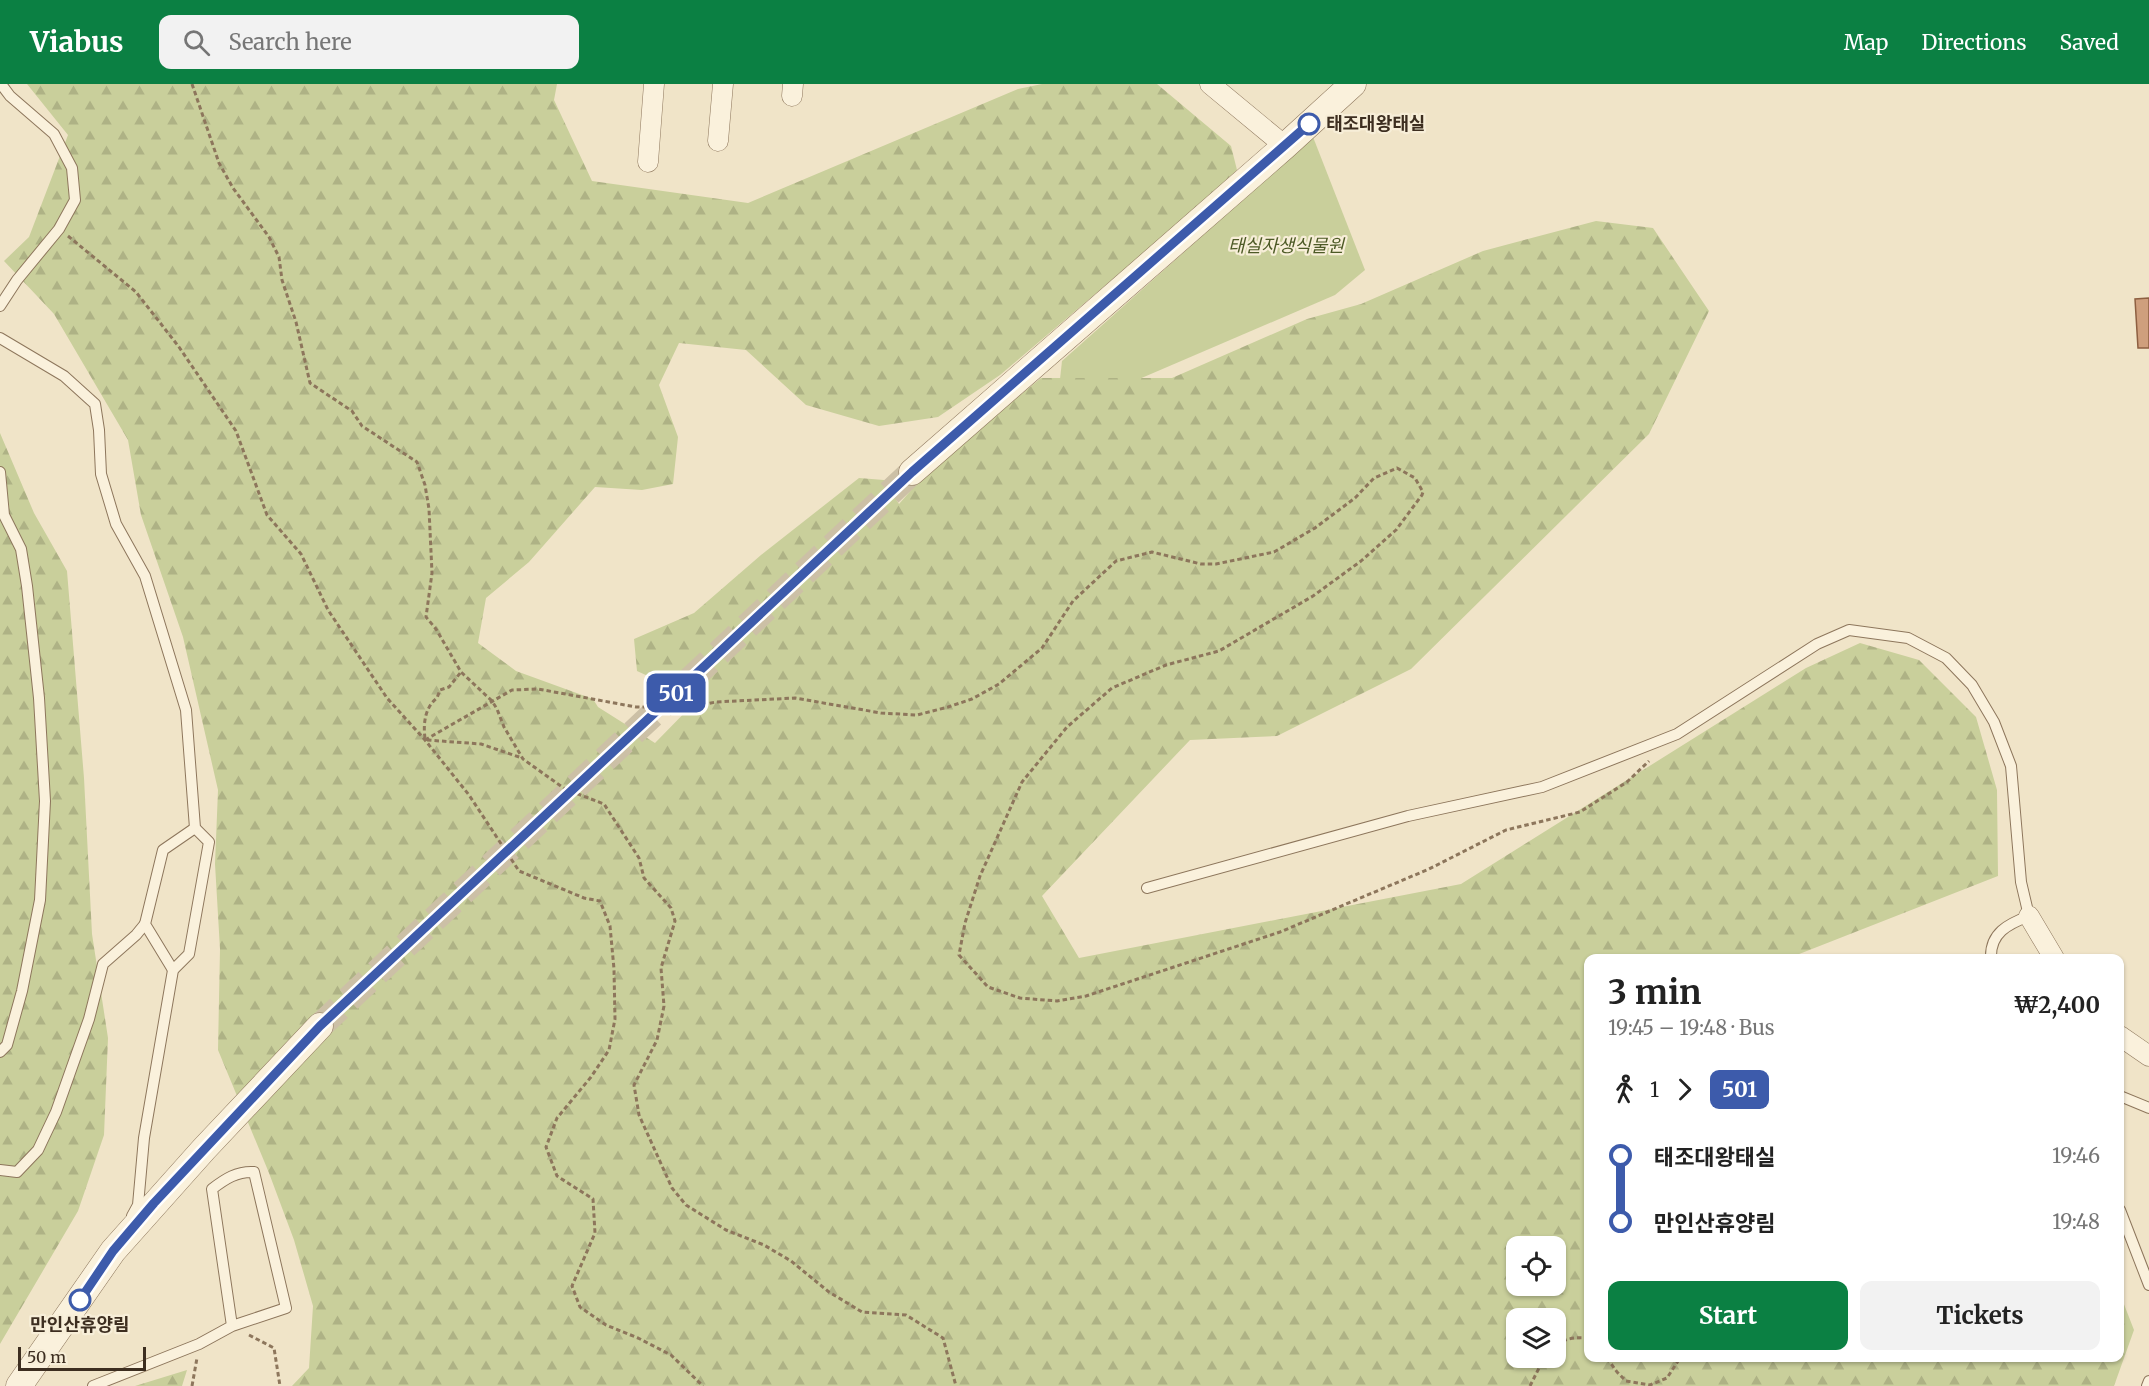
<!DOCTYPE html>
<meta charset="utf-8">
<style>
body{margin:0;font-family:Merriweather,"Noto Sans KR",serif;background:#f2f2f2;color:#222;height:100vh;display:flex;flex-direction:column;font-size:22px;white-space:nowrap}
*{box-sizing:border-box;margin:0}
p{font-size:20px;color:#767676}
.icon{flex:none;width:33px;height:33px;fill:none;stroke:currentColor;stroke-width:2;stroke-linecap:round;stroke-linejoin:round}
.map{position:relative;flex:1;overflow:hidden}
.drawer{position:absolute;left:1584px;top:870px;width:540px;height:408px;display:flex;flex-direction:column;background:#fff;border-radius:12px;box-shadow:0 2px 4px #0004}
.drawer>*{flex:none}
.badge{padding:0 12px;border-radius:9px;font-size:21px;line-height:39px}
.fabs{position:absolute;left:1506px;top:1152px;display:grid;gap:12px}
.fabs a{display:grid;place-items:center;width:60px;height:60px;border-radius:12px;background:#fff;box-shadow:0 2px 4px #0004;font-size:30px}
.scale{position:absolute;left:18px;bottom:15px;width:128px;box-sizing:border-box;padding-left:6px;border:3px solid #3d2e20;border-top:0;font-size:16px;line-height:21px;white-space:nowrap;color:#3d2e20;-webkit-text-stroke:4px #f7eed8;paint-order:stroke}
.map>.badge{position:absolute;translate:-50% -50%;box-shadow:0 0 0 3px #fff}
.legs{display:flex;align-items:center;gap:9px;height:66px;padding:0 24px;font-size:20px}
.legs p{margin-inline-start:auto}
.head{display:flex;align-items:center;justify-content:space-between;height:102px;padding:0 24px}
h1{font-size:33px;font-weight:700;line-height:45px}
.button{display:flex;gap:12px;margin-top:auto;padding:12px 24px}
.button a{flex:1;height:69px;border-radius:12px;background:#0b8043;color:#fff;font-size:24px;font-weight:700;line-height:69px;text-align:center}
.button a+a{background:#f2f2f2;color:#222}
ul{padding:0 24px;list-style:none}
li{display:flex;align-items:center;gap:21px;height:66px;font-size:22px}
li i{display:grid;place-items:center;width:9px;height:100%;margin:0 8px;background:currentColor}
li i::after{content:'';width:15px;height:15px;margin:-8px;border:4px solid;border-radius:50%;background:#fff}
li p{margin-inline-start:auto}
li:first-child i{background:linear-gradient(#0000 50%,currentColor 0)}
li:last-child i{background:linear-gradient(currentColor 50%,#0000 0)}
header{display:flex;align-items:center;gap:36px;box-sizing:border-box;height:84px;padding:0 30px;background:#0b8043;color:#fff}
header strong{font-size:28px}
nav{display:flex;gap:33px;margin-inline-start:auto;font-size:21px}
.search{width:420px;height:54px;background:#f2f2f2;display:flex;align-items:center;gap:15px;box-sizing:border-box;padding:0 21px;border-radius:12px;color:#767676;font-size:22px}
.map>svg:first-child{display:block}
.green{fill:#c9cf9b}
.forest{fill:url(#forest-firs);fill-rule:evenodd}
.building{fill:#cf9f7d;stroke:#8d5f41;stroke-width:1.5}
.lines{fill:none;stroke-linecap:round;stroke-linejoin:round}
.tertiary-tunnel{stroke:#ccc0a6;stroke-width:26;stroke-dasharray:26 13;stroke-linecap:butt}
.service-casing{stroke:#8d765c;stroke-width:12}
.minor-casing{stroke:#8d765c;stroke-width:21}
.tertiary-casing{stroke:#8d765c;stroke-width:27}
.path{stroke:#8d765c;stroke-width:3;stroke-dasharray:4.5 3;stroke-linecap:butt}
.service{stroke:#faf1dc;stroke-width:10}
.minor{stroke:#faf1dc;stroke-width:20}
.tertiary{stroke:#faf1dc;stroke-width:26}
.line-1-casing{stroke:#fff;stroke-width:14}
.line-1{stroke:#3d5bab;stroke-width:9}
.stop-1-dot{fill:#fff;stroke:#3d5bab;stroke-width:3}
.labels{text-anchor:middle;stroke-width:4.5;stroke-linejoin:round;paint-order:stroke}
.stop-label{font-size:18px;font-weight:bold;fill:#3d2e20;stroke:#f7eed8;text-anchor:start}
.park-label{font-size:18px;font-style:italic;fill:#4d5a26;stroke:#f7eed8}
</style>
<header>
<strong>Viabus</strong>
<div class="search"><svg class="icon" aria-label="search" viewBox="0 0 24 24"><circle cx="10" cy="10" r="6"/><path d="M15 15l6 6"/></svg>Search here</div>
<nav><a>Map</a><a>Directions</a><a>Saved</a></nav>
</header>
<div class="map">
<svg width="2149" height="1302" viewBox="0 0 2149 1302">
<defs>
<pattern id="forest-firs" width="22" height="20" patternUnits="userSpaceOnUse" patternTransform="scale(1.5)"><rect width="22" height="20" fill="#c9cf9b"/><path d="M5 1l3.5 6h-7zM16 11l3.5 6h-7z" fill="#aeb285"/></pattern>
</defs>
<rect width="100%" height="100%" fill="#f0e4c8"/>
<polygon class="green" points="1313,53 1365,186 1335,211 1074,323 1059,304 1062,277"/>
<g class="forest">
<path d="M27,0H557L554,16L592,97L748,119L1018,5L1042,0H1157L1231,62L1237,86L1195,125L1000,291L938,333L879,342L806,321L746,266L679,259L659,301L678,353L673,400L642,406L595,403L529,478L486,514L478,559L516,587L593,615L598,623L655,659L698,615L637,587L634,555L694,529L761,471L859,394L884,396L899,420L928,387L1041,294H1172L1307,235L1361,220L1483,167L1596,137L1653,144L1709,227L1649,350L1411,585L1277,652L1190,656L1042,812L1079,874L1461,800L1806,584L1860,559L1919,576L1976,633L1997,706L1998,792L1789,874H1588V1274H2120V1210L2134,1246L2114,1302H292L309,1284L313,1222L294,1156L269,1089L218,966L220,865L215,780L218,706L183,553L141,431L128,356L54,230L4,177L29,153L68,51ZM1516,1162H1556V1202H1516ZM1516,1234H1556V1274H1516Z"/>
<polygon points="0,349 34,429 67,487 84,694 92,850 108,954 104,1051 78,1127 0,1260"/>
<polygon points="187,1286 182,1302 135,1302"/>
</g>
<polygon class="building" points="2149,214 2149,264 2138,264 2135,215"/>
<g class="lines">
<polyline class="tertiary-tunnel" points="320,942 912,388"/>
<defs>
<g id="service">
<polyline points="0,222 17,196 59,145 75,116 72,84 54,50 10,12 1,0"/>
<polyline points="0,254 64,292 95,320 99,346 101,390 116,440 145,492 186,626 195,744 209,758 189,870 173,886 144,1054 138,1121 132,1132"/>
<polyline points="0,388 4,431 21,465 27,502 39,614 45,717 40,816 22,907 7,961 0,968"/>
<path d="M1147,804L1408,732L1542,703L1677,650L1817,560L1849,546L1908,554L1946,574L1972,601L1994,638L2011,682L2021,798L2029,832C2008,840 1990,849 1991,874"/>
<polyline points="173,886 145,840 163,766 195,744"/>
<polyline points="2120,1012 2149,1024"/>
<polyline points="0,1086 17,1088 38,1066 56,1028 89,935 103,880 136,851 145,840"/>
<polyline points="2120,1126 2149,1201"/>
<path d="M93,1302L199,1260L232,1242L286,1224L254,1088C237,1087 225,1095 212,1105L232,1242"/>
<polyline points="2147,1302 2149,1297"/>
</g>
<g id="minor">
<polyline points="1210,0 1285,62"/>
<polyline points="792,12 793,0"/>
<polyline points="718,57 723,0"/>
<polyline points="648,78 654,0"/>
<polyline points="2029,832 2054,874"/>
<polyline points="2120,952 2149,972"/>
</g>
<g id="tertiary">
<polyline points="912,388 1285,62 1353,0"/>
<polyline points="19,1302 113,1167 204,1065 320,942"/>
</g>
</defs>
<use href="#service" class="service-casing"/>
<use href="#minor" class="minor-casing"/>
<use href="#tertiary" class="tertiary-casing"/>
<g class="path">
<polyline points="192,0 219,79 233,104 269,153 279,173 282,196 296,238 310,299 352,327 362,342 417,378 425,401 429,425 432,489 426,533 436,545 461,588 492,617 497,625 504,643 523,675 565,705 604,720 639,774 644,794 671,824 675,837 661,884 664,922 657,956 634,1001 639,1031 672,1104 686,1121 726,1146 764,1161 791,1177 829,1208 862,1228 906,1231 943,1254 956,1302"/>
<polyline points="68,152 136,208 179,263 236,347 267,431 301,470 328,526 387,614 425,656 469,711 519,787 584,814 600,817 610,842 614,885 615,935 609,966 591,993 557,1034 546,1063 557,1092 593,1115 595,1149 572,1202 580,1223 606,1241 638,1254 671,1271 703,1302"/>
<path d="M425,654C423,640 425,623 437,614L440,606L449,603L461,588"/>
<polyline points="425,656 512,606 538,605 636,623 689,623 716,618 795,614 881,629 917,631 948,623 972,615 999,600 1042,564 1073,517 1116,477 1152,468 1201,480 1216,480 1274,468 1315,444 1355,414 1374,394 1397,384 1415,394 1423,408 1422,411 1396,446 1361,477 1313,512 1219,567 1166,581 1112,604 1067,643 1022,698 980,792 965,839 959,871 988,903 1020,914 1057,917 1086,912 1280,848 1429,785 1506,746 1580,728 1627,698 1649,677"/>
<polyline points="427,656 481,660 522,674"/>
<polyline points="249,1251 274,1264 280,1302"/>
<path d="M1556,1261C1566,1254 1576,1253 1588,1254"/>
<polyline points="1607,1274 1617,1288 1626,1297 1650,1301 1667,1294 1680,1274"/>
<polyline points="192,1302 197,1274"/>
<polyline points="1530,1302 1544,1274"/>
</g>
<use href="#service" class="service"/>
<use href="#minor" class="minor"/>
<use href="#tertiary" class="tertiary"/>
</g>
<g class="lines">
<defs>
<polyline id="line-1" points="80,1216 113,1167 154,1119 320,942 912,388 1309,40"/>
</defs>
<use href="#line-1" class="line-1-casing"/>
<use href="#line-1" class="line-1"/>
</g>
<g class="stop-1-dot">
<circle cx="1309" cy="40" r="10"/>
<circle cx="80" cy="1216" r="10"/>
</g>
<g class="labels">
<g class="stop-label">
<text x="1326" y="46">태조대왕태실</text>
<text x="80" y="1247" text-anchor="middle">만인산휴양림</text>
</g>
<g class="park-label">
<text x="1286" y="168">태실자생식물원</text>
</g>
</g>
</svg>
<div class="fabs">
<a><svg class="icon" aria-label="locate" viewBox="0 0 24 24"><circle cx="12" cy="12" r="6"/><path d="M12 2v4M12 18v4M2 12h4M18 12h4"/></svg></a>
<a><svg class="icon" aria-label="layers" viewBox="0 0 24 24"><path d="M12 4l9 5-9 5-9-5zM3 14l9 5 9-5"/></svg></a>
</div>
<div class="scale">50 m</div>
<b class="badge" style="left:676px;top:609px;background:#3d5bab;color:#fff">501</b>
<section class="drawer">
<div class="head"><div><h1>3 min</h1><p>19:45 – 19:48 · Bus</p></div><b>₩2,400</b></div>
<div class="legs"><svg class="icon" aria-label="walk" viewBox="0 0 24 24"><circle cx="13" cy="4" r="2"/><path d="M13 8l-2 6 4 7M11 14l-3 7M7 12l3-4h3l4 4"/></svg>1<svg class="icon" aria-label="forward" viewBox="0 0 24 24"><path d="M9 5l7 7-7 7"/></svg><b class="badge" style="background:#3d5bab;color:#fff">501</b></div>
<ul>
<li><i style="color:#3d5bab"></i><b>태조대왕태실</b><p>19:46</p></li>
<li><i style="color:#3d5bab"></i><b>만인산휴양림</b><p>19:48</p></li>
</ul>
<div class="button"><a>Start</a><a>Tickets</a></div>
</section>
</div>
